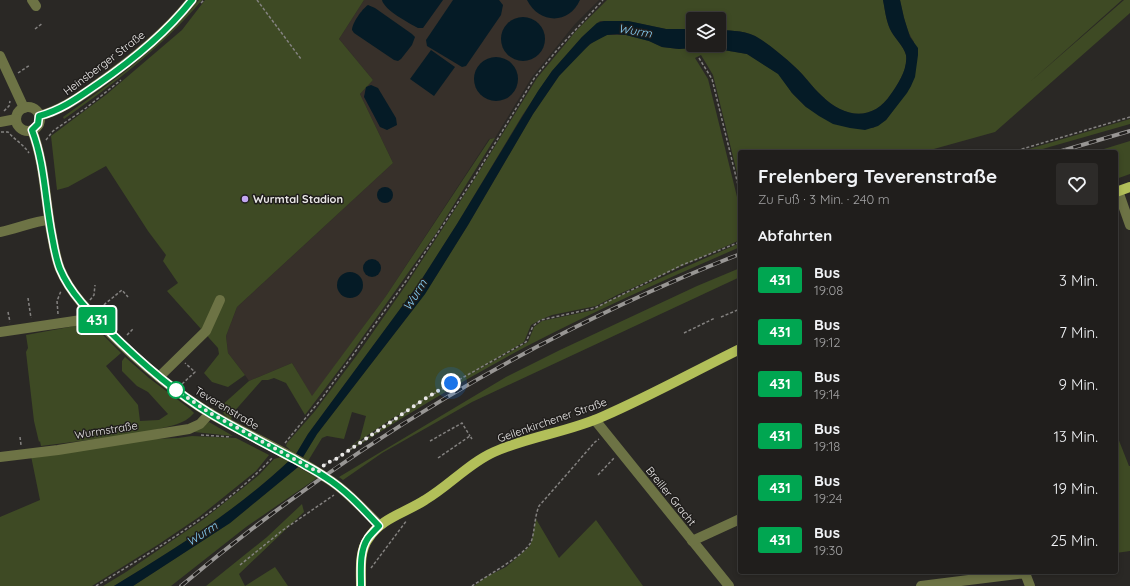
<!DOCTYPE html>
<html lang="de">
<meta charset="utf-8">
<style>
body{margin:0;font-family:Quicksand,sans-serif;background:#2d2b29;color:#f1f3f6;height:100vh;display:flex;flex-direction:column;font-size:15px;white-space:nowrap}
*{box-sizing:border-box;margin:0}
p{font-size:13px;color:#a2a2a3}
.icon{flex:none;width:22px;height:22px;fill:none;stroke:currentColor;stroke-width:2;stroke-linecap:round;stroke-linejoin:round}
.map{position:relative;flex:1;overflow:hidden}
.sheet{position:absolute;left:738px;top:150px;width:380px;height:424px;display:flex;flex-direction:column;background:#201e1c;border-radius:4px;box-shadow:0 2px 6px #0003,0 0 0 1px #3d3c3b}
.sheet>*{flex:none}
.badge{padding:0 8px;border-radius:3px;font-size:14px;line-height:26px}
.buttons{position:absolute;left:686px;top:12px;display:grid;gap:8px}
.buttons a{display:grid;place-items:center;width:40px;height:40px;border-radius:4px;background:#201e1c;box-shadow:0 2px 6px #0003,0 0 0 1px #3d3c3b;font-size:20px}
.you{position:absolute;width:20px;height:20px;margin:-10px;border:3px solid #fff;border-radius:50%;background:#1a73e8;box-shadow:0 0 0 6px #1a73e833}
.map>.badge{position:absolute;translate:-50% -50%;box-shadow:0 0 0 2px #fff}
h2{padding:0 20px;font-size:15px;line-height:36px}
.round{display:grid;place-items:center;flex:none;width:42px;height:42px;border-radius:4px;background:#2d2b29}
.summary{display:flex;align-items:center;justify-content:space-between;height:68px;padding:0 20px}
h1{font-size:19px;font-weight:700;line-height:30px}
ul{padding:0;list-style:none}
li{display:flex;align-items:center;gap:12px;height:52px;padding:0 20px}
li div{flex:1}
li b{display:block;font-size:15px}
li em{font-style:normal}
li .badge{min-width:44px;font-weight:700;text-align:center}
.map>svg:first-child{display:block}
.built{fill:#37302a}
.green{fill:#3e4a24}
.water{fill:#051b26}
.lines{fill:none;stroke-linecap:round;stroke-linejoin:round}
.path{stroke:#848280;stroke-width:1.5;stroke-dasharray:3 2;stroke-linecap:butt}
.minor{stroke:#6d7345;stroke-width:10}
.major{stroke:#b2bf59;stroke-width:10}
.rail-casing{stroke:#989694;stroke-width:4}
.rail{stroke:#201e1c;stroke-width:2.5;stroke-dasharray:8;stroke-linecap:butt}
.line-casing{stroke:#fff;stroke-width:9}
.line{stroke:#00a651;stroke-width:6}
.walk{stroke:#eae8e7;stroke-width:4;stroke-dasharray:0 7.2}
.poi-dot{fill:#c3a7f2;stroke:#201e1c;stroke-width:1.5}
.stop-dot{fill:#fff;stroke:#00a651;stroke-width:2}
.labels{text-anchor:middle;stroke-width:3;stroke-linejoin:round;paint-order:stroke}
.street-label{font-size:11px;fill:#eae8e7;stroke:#201e1c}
.poi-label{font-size:11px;font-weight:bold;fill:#eae8e7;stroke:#201e1c;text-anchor:start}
.water-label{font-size:12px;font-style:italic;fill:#86d3fc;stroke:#201e1c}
</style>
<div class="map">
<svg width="1130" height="586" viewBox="0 0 1130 586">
<rect width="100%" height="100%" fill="#2a2825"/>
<polygon class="built" points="364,0 599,0 575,24 532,77 495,138 489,139 386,296 312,397 292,363 249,381 245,375 228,353 226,336 237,307 393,163 360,94 373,80 339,39"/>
<g class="green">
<path d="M199,0H202C162,47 114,84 64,119L63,117C112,83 161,46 199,0Z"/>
<polygon points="205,0 364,0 339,39 373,80 360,94 393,163 237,307 226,336 228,353 245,375 228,387 212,382 204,373 219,354 218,348 167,291 178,283 163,261 166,255 148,231 106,166 68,187 57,190 51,136 107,94 182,30"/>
<path d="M607,0H883C885,10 886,20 890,29C894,38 904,46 906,55C908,69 898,84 891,94C873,122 844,118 822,96C812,87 805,76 795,67C784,57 772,47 760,39C747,30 733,31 719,30V19H693V29H666L628,21H600L582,37L552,71L522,116L457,224L420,282L308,434L296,454L290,450L286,446L287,443L315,411L357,355L406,285L474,180L537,78L576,31Z"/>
<path d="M900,0H1122L1030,82L1124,0H1130V13L995,132L923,152H740V185L713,75L701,55L695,58L708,79L725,148L740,209V240L617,295L596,306L552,315L542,319L531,325L524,342L467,376L528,342L534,327L542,321L594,310L606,302L740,243V247C669,278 599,309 531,344C468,377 408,414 348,452L347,451L412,408L393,418L346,450L360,439L366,416L352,412L344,439L327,436L322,438L308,461L303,457L317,434L425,294L468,225L533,114L559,76L583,50L597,39L607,35H626L649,41L662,47L679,49L706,47L747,54L779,74L792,93L806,107L873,128L886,120L911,86L914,42C906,31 903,13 900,0Z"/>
<polygon points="1130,119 1130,124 1032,152 1019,152"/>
<polygon points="495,138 437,232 345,362 305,415 286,383 274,378 268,380 262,380 232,414 231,421 224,414 220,407 249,381 292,363 312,396 386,296 490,139"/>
<polygon points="1130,141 1130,174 1116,179 1116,152 1094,152"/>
<polygon points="740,268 740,277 472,402 382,453 343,480 339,477 506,377 560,350 697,286"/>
<path d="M91,323L121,353L106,366L138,405L140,421L159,420L168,414L148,392L137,386L122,371V361L125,357L149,378L190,409L194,413C184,425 169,426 155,430L152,432L41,446L40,441L39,442L34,421L26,352L28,348L26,335Z"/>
<polygon points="209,422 233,436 194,432"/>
<polygon points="1116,433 1129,466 1130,466 1130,551 1116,553"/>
<polygon points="192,436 236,438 269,455 256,471 199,517 159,544 92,586 0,586 0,517 40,500 31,456 150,439 178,438"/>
<path d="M281,457L289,461C237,510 175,549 114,586H103L126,572L204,519L259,475L274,459Z"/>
<polygon points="298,467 317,478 246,527 171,586 133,586 230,523"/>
<polygon points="302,504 304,512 239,574 245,586 206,586 267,537"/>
<polygon points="536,519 559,558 596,520 643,586 474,586 486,577 506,567 530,546 532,539"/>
<polygon points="275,567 288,586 245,586"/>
</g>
<g class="water">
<path d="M382,0H443L423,28H418C409,23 384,10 382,0Z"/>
<polygon points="453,0 499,0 503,5 501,15 466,66 462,67 427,46 426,40"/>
<path d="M527,0H580C569,25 539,24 527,0Z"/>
<path d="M883,0H900L904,18L910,37L918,48V55L915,77L911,86L907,93L886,120L878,126L865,130L850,128L833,124L819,116L806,107L792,93L778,74L747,54L706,47L679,49L662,47L649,41L626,35L617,34L607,35L590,44L559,76L533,114L468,225L425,294L317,434L303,457L296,454L308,434L420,282L457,224L538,91L552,71L582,37L597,23L604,21H628L666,29H693V45H719V30C733,31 747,30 760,39C772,47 784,57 795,67C805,76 812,87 822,96C844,118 873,122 891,94C898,84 908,69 906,55C904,46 894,38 890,29C886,20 885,10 883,0Z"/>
<path d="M368,5L375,8L412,34L415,37L412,45L401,59L398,61L394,60L354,33L352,30C352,23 362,9 368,5Z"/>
<circle cx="523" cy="39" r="22"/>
<polygon points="431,50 455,67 434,96 410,79"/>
<circle cx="496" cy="79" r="22"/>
<polygon points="371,85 378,88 396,118 397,125 387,130 380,127 364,97 366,87"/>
<circle cx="385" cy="195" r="8"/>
<circle cx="372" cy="268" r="9"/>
<circle cx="350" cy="285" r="13"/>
<path d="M289,461L298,467L230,523L133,586H114C175,549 237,510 289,461Z"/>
</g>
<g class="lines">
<g class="path">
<polyline points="257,0 301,59"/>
<polyline points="201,3 204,0"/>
<polyline points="35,29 43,23"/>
<polyline points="699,58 712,79 740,193"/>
<polyline points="18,73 30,65"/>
<polyline points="4,111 9,106 10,101"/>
<path d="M1,132H8C15,140 23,144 29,153"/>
<polyline points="46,140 53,131 86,108 121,80"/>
<polyline points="1012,152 1130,117"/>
<polyline points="28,298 31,318"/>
<polyline points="90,300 94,295 95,285"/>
<polyline points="100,308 122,290 128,297"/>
<polyline points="8,312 10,322"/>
<polyline points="58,314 57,301 61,291"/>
<polyline points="721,317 740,309"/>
<polyline points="684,333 715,318"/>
<polyline points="127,335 133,329"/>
<polyline points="182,384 195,372 185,363"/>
<polyline points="201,435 231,437"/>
<polyline points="20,437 21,445"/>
<polyline points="430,441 462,423 470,436"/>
<polyline points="285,443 322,398 406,281 474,178 535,77 557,50 603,0"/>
<polyline points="438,458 470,436 472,439"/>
<polyline points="324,465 336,459 423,400 526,342 533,326 541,320 595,308 682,265 740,242"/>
<polyline points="598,475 614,458"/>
<polyline points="240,565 283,530 334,495"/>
<polyline points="371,568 407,520"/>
<path d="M96,586C156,549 223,510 272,458"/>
<path d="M472,586C486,576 524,556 531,542C535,532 534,518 539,506L595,442L599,439"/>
</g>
<g class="minor">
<polyline points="32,0 36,6"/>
<polyline points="0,56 24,108"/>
<circle cx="28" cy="119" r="12"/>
<path d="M39,116C62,110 79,97 98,84C133,59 166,33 192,0"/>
<polyline points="0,122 16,119"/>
<path d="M32,130C45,164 45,201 52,236C54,247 56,259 60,269C70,293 90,313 108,331C139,362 173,391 211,414C249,436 289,453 325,477C346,490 362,508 379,525"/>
<polyline points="1118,191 1130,225"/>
<path d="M0,232C16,229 34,221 49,220"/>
<polyline points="0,332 88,319 93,315"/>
<polyline points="159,377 206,331 220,300"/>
<polyline points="595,420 729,586"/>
<polyline points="0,457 58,450 189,429 200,424 210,413"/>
<polyline points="692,541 740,519"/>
<polyline points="921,586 1025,573 1030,586"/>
</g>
<g class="major">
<polyline points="1116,192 1130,187"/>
<path d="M361,586C361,571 359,552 368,539C381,518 405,513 425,500C449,486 469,463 494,452C530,436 569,432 604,416C650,396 695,371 740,349"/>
</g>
<defs>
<g id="rail">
<polyline points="1058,152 1130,131"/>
<path d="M181,586C347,446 538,333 740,254"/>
</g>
</defs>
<use href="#rail" class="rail-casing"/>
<use href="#rail" class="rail"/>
</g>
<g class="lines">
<defs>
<path id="line" d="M192,0C166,33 133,60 98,84C79,97 62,110 39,116L38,124L32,130C45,164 45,201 52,236C54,247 56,259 60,269C70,293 90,313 108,330C140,362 173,391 211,414C238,430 266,444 294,459C304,465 315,470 325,477C346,490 362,508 379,526C375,530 371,534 368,538C359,551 361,571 361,586"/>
</defs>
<use href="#line" class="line-casing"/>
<use href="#line" class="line"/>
<polyline class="walk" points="176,390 210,413 318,472 325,464 336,459 423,400 451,383"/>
</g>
<circle class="poi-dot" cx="245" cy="199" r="4"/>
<circle class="stop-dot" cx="176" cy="390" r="8"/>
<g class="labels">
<g class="street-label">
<text transform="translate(104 63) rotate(-37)" y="4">Heinsberger Straße</text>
<text transform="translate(227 408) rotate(31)" y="4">Teverenstraße</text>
<text transform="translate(552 420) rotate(-19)" y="4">Geilenkirchener Straße</text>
<text transform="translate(106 430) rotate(-9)" y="4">Wurmstraße</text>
<text transform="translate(671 496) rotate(51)" y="4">Breiller Gracht</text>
</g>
<g class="poi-label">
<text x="253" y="203">Wurmtal Stadion</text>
</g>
<g class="water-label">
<text transform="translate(635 31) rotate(9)" y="4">Wurm</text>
<text transform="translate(415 295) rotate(-58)" y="4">Wurm</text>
<text transform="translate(202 534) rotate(-33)" y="4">Wurm</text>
</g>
</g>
</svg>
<div class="buttons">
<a><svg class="icon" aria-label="layers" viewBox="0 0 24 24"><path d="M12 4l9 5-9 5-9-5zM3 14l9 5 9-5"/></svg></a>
</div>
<div class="you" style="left:451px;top:383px"></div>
<b class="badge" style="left:97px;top:320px;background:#00a651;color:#fff">431</b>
<section class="sheet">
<div class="summary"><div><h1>Frelenberg Teverenstraße</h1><p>Zu Fuß · 3 Min. · 240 m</p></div><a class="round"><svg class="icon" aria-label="heart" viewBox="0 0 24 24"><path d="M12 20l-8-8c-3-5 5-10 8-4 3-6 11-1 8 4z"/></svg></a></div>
<h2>Abfahrten</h2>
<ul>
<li><span class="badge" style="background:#00a651;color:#fff">431</span><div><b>Bus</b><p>19:08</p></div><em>3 Min.</em></li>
<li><span class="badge" style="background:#00a651;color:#fff">431</span><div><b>Bus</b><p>19:12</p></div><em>7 Min.</em></li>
<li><span class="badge" style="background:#00a651;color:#fff">431</span><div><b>Bus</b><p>19:14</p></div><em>9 Min.</em></li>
<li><span class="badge" style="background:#00a651;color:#fff">431</span><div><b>Bus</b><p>19:18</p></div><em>13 Min.</em></li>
<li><span class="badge" style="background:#00a651;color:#fff">431</span><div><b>Bus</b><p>19:24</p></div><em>19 Min.</em></li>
<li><span class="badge" style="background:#00a651;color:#fff">431</span><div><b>Bus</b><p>19:30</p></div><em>25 Min.</em></li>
</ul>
</section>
</div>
